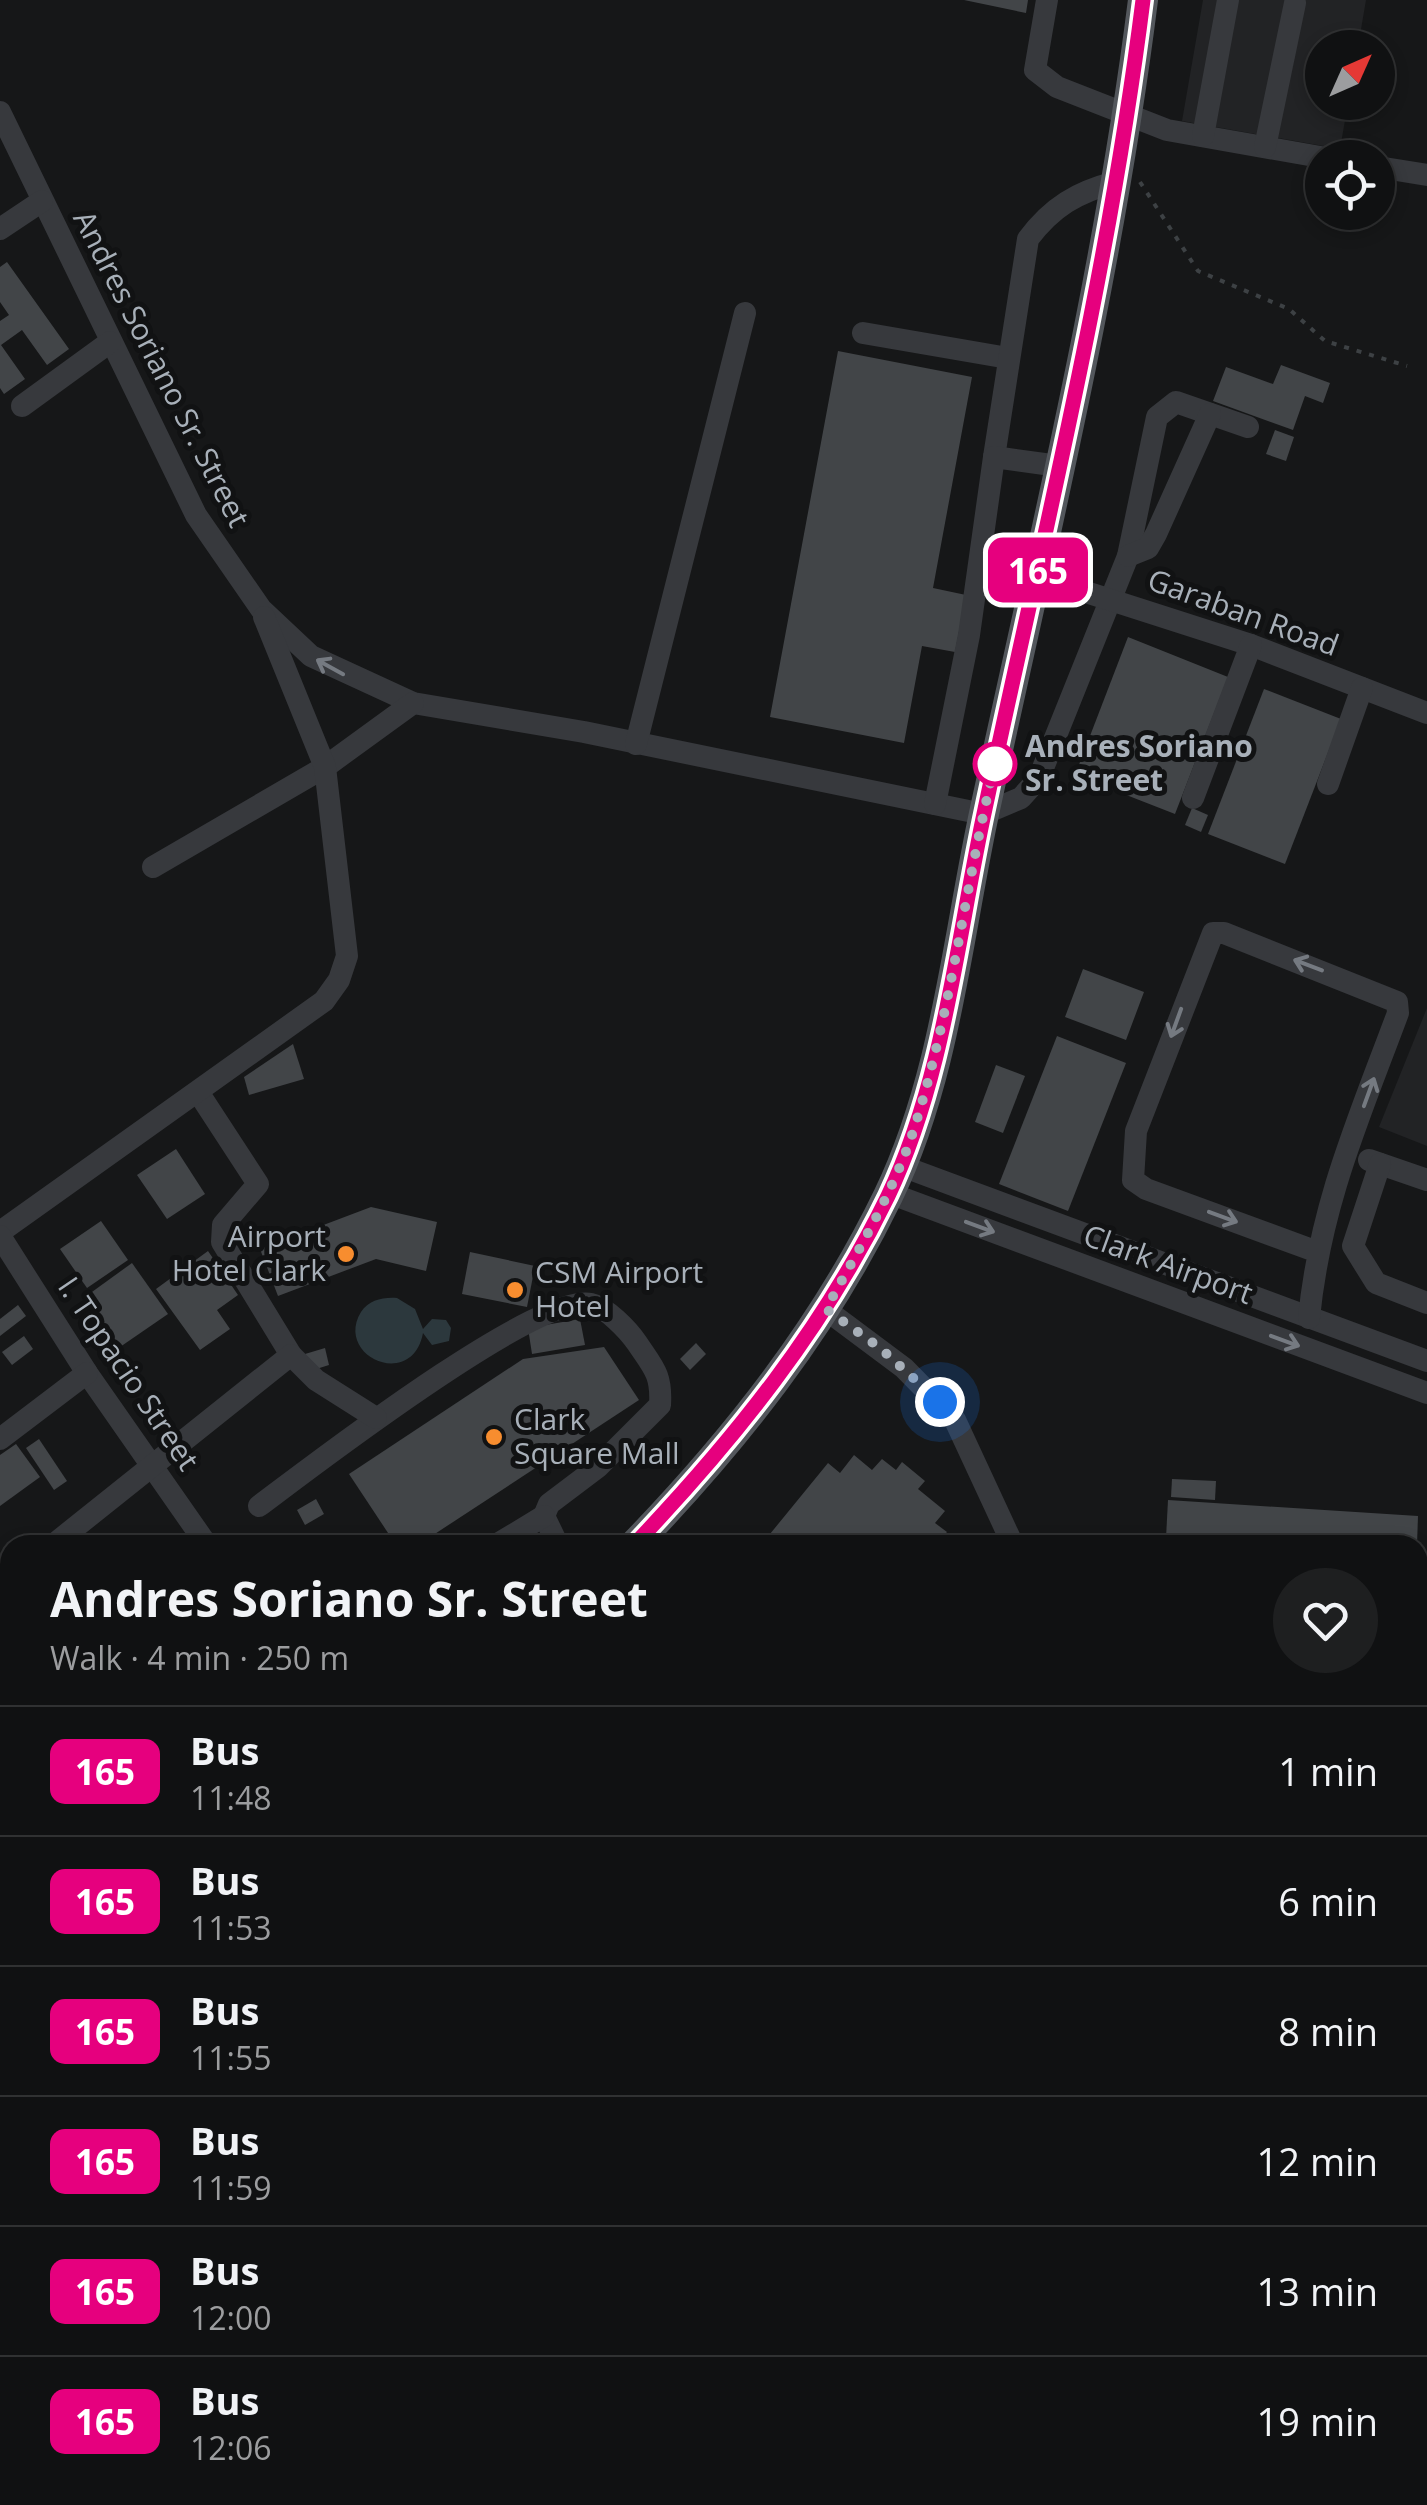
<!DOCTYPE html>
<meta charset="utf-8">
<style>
body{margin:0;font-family:"Open Sans",sans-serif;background:#1e1f20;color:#f1f3f6;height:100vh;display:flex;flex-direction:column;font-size:38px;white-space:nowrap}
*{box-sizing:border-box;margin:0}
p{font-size:32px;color:#9c9d9f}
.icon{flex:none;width:55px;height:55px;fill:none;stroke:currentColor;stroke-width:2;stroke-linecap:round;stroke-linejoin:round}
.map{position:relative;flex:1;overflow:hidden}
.panel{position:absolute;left:0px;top:1535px;width:1428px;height:970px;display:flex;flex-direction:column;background:#101112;border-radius:30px 30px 0 0;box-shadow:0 5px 15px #0003,0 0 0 2px #303132}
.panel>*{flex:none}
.badge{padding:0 20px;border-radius:15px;font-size:35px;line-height:65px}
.needle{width:65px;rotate:45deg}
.tools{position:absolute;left:1305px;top:30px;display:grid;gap:20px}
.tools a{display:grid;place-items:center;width:90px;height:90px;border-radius:50%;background:#101112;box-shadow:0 5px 15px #0003,0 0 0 2px #303132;font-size:50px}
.you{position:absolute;width:50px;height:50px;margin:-25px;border:8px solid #fff;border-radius:50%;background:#1a73e8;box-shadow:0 0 0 15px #1a73e833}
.map>.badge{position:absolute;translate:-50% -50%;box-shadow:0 0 0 5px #fff}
.round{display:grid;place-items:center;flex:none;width:105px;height:105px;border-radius:52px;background:#1e1f20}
.headline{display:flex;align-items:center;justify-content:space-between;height:170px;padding:0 50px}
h1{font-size:48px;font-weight:700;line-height:75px}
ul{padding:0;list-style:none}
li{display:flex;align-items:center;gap:30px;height:130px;padding:0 50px;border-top:2px solid #303132}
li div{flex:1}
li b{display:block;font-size:38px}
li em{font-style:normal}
li .badge{min-width:110px;font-weight:700;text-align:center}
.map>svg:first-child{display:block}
.built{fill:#222325}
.water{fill:#2c383d}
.building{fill:#424548}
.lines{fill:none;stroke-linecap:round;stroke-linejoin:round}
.path{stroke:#3d4144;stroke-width:4;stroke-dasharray:5 8;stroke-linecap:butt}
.minor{stroke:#37393d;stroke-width:22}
.major{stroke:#53575c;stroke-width:30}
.oneway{stroke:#757a81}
.line-casing{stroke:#fff;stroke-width:22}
.line{stroke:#e6007e;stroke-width:15}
.walk{stroke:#a8b0b9;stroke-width:10;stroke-dasharray:0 18}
.stop-dot{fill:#fff;stroke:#e6007e;stroke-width:5}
.poi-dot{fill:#f78d2f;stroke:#111213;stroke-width:4}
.labels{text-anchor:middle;stroke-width:10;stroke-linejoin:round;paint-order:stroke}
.street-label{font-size:30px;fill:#a8b0b9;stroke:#111213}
.stop-label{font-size:30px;font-weight:bold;fill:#a8b0b9;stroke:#111213;text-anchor:start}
.poi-label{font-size:30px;fill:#a8b0b9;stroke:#111213;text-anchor:start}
</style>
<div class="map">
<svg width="1427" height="2505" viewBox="0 0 1427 2505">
<rect width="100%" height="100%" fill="#161718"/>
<g class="built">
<polygon points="1203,0 1366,0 1358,47 1322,48 1322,102 1348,103 1340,149 1182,121"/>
<polygon points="1427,1008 1427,1146 1379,1127"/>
<polygon points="1427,2100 1427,2505 138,2505 160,2495 1418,2495 1418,2104"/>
</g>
<path class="water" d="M397,1298L415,1309L423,1329L432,1319L446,1320L451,1328L449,1341L432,1345L423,1333C412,1391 334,1356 361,1312C369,1300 383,1297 397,1298Z"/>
<g class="building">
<polygon points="964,0 1028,0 1026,13"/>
<polygon points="7,262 69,349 47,365 22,330 1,345 25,379 4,394 0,388 0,321 9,315 0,302 0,267"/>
<polygon points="838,351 972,377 933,588 966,595 955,652 922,646 904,743 770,717"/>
<polygon points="1281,365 1330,383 1323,403 1305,396 1293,430 1213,401 1226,367 1273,384"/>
<polygon points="1275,430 1294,437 1286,461 1266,454"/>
<polygon points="1128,637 1228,677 1175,814 1075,775"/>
<polygon points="1264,689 1341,719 1285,864 1208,834"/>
<polygon points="1192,808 1208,815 1201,832 1185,825"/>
<polygon points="1083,969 1144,992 1126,1040 1065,1017"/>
<polygon points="1057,1036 1126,1063 1068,1211 999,1184"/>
<polygon points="293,1044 304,1079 249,1095 244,1077"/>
<polygon points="996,1065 1025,1076 1003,1133 975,1122"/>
<polygon points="176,1149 205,1194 167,1219 137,1175"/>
<polygon points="371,1207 437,1222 426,1271 376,1259 278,1296 260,1249"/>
<polygon points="101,1221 128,1260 87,1288 60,1249"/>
<polygon points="208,1251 238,1295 217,1310 230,1329 200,1350 156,1289"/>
<polygon points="470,1252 535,1266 527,1307 462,1294"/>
<polygon points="132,1263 168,1314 120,1347 85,1297"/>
<polygon points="18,1305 26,1316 0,1336 0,1319"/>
<polygon points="580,1319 585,1345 532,1354 528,1328"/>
<polygon points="24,1336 33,1349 12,1365 2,1352"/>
<polygon points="696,1343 706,1354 690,1370 680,1359"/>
<polygon points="604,1347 639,1400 418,1545 396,1545 349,1474 523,1359"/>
<polygon points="325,1348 329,1365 310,1371 305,1354"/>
<polygon points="39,1439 67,1481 54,1490 26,1448"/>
<polygon points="16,1444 40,1477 0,1506 0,1455"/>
<polygon points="854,1455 872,1470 882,1459 896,1470 902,1462 925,1481 918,1489 945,1511 935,1523 947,1532 936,1545 761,1545 828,1463 840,1473"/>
<polygon points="1172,1479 1216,1481 1215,1500 1171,1497"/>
<polygon points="316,1499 324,1514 305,1525 297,1510"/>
<polygon points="1168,1500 1418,1516 1417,1545 1279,1545 1166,1538"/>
<polygon points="10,1557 10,1597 0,1604 0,1564"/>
<polygon points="1427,1569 1427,1660 1418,1654 1418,1584"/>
<polygon points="1418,1658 1427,1664 1427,1746 1418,1762"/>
<polygon points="1427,1976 1427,2063 1418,2067 1418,1980"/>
<polygon points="10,2050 10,2195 0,2211 0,2065"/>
<polygon points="1426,2100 1427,2190 1418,2194 1418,2104"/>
<polygon points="0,2301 10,2302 10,2342 0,2342"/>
<polygon points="1427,2308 1427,2338 1418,2343 1418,2312"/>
<polygon points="1427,2358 1427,2455 1418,2434 1418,2362"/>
<polygon points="1418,2483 1423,2495 1399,2505 1327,2505 1323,2495 1418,2495"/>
<polygon points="328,2495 375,2495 379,2505 333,2505"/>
<polygon points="433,2495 481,2495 485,2505 437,2505"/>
<polygon points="489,2495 537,2495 541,2505 493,2505"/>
<polygon points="1111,2495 1178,2495 1182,2505 1115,2505"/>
<polygon points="1228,2495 1294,2495 1299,2505 1232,2505"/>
</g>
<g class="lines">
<polyline class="path" points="1140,182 1198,271 1289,309 1325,341 1407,366"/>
<g class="minor">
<polyline points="1047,0 1035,70 1057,87 1167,130 1326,158"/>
<polyline points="0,112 196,515 261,609 311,656 413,703 584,732 983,814 1021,798 1039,778 1128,556 1157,417 1176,402 1248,427"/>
<polyline points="1203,136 1228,0"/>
<polyline points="1265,147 1295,3"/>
<polyline points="1378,167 1427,175"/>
<polyline points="0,229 42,201"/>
<polyline points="863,333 1008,358"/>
<polyline points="22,406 110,342"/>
<path d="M994,457L1028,239C1052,207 1077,192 1116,182"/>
<polyline points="1128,556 1148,548 1156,534 1210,414"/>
<polyline points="1036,576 1251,645 1427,713"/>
<polyline points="636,744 745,313"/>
<polyline points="1328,784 1362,688"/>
<polyline points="1193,798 1251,645"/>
<polyline points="935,804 969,635 994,457 1059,466"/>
<polyline points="153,867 325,767 413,703"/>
<polyline points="198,1092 258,1184 223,1225 222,1242 291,1355"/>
<polyline points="1369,1160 1427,1180"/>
<polyline points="1380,1164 1353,1246 1376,1283 1427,1303"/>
<polyline points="899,1165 1427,1361"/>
<polyline points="889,1193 1427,1393"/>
<polyline points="0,1232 324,1001 339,980 347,956 325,767 264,617"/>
<polyline points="0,1236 87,1373 207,1545"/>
<polyline points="825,1309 904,1368 955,1420 1013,1545"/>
<path d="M1309,1318C1320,1205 1359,1118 1398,1013L1397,1002L1224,933H1213L1136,1131L1133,1180L1146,1189L1315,1251"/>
<polyline points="0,1439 87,1373"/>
<path d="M259,1506C310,1468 537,1292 591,1304C606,1307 628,1330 637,1343C653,1367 662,1374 660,1405L598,1467L549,1504L544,1516L558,1545"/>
<polyline points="53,1545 291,1355 316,1380 376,1418"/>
<polyline points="496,1545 544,1516"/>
<polyline points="0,1615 10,1608"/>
<polyline points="0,1667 8,1679"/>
<polyline points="1418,1925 1427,1921"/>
<polyline points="1418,2085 1427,2081"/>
<polyline points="1418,2244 1427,2238"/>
<polyline points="406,2495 410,2505"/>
<polyline points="623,2495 627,2505"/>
<polyline points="1191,2495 1196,2505"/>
<polyline points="109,2505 132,2495"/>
<polyline points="900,2505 923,2495"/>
</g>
<g class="major">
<path d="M634,1545C735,1440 824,1328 888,1196C946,1076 957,938 985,809C1043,541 1109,272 1143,0"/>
<polyline points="0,1892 10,1888"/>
</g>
</g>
<defs><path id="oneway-shaft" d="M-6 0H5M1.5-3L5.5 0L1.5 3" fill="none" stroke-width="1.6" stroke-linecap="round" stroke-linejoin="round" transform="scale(2.5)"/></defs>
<g class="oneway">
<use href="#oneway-shaft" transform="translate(330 667) rotate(-151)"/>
<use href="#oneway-shaft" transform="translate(1308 965) rotate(-159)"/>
<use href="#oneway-shaft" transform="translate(1176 1023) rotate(110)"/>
<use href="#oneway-shaft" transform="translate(1369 1092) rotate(-70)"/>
<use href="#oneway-shaft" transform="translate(1223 1217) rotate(20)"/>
<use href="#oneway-shaft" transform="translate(980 1227) rotate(20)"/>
<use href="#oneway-shaft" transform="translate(1285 1341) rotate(20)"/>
</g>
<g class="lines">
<defs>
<path id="line" d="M634,1545C734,1440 824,1328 888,1196C945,1076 957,938 985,809C1042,541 1109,272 1143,0"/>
</defs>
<use href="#line" class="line-casing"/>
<use href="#line" class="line"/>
<path class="walk" d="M940,1402L880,1348L826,1309C860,1247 898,1185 918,1116C953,1001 966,881 995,764"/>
</g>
<circle class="stop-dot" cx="995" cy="764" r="20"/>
<g class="poi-dot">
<circle cx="346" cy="1254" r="10"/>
<circle cx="515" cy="1290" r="10"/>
<circle cx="494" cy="1437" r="10"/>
</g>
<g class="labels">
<g class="street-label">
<text transform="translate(161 369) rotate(63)" y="10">Andres Soriano Sr. Street</text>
<text transform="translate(1243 613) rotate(20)" y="10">Garaban Road</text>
<text transform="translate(1168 1265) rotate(20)" y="10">Clark Airport</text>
<text transform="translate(128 1374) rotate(56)" y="10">I. Topacio Street</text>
</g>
<g class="stop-label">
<text x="1025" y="757">Andres Soriano<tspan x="1025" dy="34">Sr. Street</tspan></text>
</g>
<g class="poi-label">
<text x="326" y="1247" text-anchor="end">Airport<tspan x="326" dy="34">Hotel Clark</tspan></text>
<text x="535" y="1283">CSM Airport<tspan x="535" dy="34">Hotel</tspan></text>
<text x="514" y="1430">Clark<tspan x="514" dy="34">Square Mall</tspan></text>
</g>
</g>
</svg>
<div class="tools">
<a><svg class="needle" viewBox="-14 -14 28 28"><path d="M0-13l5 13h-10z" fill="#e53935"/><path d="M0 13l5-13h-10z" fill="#9c9d9f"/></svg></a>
<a><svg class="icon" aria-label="locate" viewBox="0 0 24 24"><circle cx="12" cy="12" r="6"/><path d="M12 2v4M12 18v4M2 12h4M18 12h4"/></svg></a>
</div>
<div class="you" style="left:940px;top:1402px"></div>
<b class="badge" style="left:1038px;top:570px;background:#e6007e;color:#fff">165</b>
<section class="panel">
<div class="headline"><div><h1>Andres Soriano Sr. Street</h1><p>Walk · 4 min · 250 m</p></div><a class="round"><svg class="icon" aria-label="heart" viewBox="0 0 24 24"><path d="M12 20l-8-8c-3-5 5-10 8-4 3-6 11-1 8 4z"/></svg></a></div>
<ul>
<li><span class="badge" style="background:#e6007e;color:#fff">165</span><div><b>Bus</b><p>11:48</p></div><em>1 min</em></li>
<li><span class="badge" style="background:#e6007e;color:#fff">165</span><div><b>Bus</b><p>11:53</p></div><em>6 min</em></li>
<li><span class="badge" style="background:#e6007e;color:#fff">165</span><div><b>Bus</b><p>11:55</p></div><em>8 min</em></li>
<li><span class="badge" style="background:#e6007e;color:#fff">165</span><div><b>Bus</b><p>11:59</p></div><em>12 min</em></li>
<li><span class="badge" style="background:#e6007e;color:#fff">165</span><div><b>Bus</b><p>12:00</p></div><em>13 min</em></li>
<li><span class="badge" style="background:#e6007e;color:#fff">165</span><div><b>Bus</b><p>12:06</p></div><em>19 min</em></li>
</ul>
</section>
</div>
